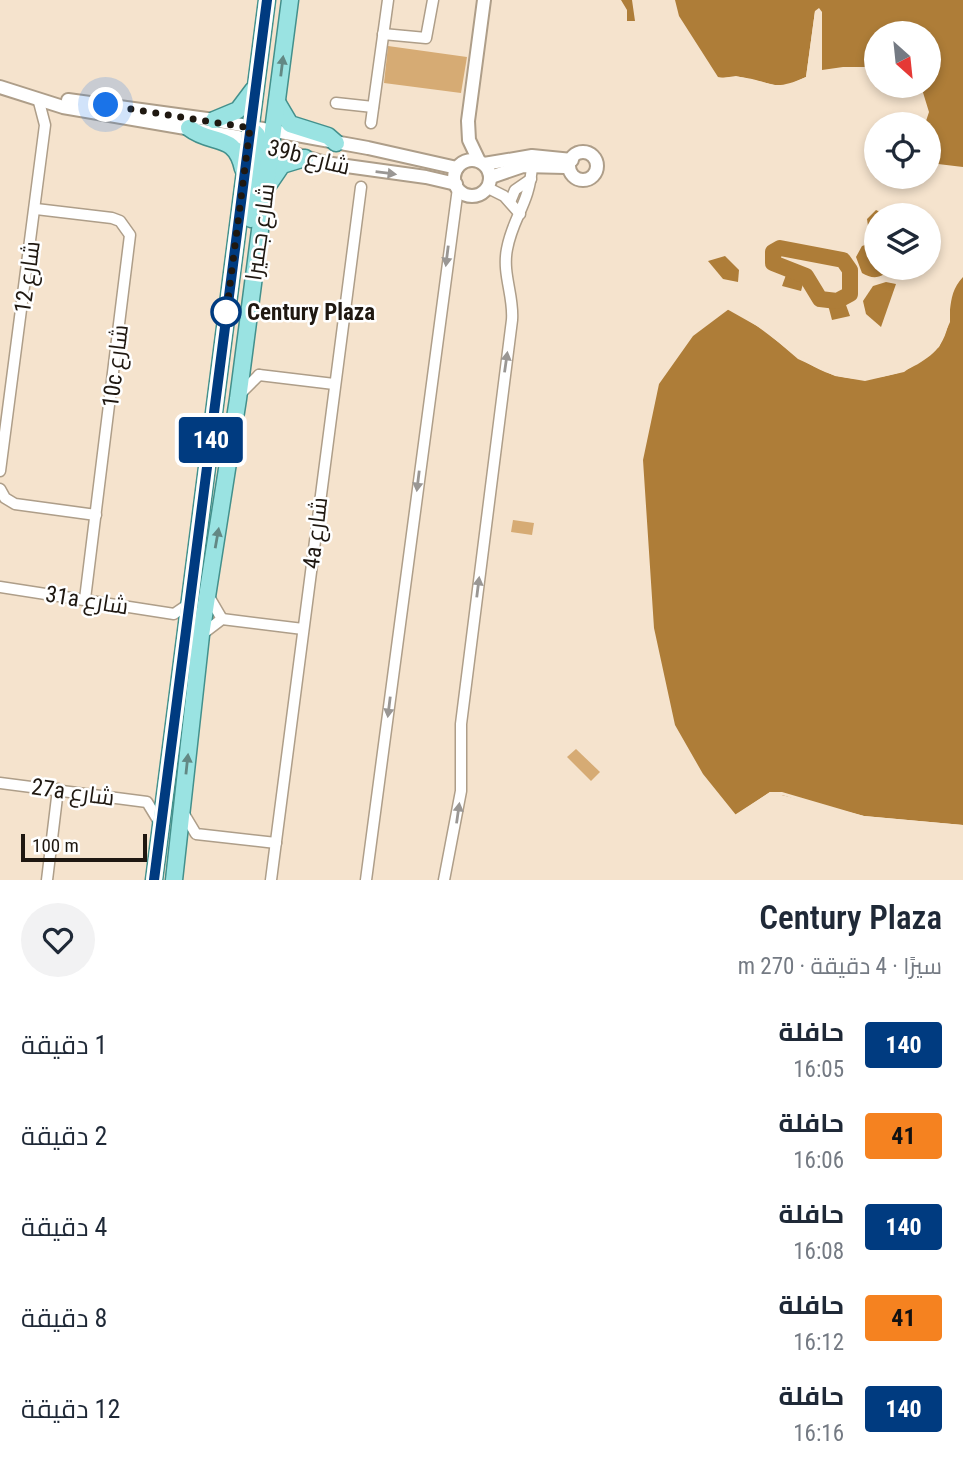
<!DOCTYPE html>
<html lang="ar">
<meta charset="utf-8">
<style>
body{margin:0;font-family:"Roboto Condensed",Cairo,sans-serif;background:#f2f2f3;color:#1f2937;direction:rtl;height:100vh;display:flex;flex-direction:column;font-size:26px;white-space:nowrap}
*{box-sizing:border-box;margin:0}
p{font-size:23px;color:#747a83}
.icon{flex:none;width:38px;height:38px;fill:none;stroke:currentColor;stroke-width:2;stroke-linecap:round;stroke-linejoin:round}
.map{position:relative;height:880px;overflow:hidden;direction:ltr}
.sheet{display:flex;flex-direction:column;background:#fff;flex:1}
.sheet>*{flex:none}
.badge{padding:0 14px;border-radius:5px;font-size:24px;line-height:46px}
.needle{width:46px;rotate:153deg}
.tools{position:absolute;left:864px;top:21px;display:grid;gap:14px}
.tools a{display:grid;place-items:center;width:77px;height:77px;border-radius:50%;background:#fff;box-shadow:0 4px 10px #0003;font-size:35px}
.scale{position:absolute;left:21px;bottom:18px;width:126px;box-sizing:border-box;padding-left:7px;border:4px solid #1f1811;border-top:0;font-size:19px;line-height:24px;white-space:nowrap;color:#1f1811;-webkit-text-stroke:5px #fff;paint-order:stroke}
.you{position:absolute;width:35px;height:35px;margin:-18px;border:5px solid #fff;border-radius:50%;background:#1a73e8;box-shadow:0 0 0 10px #1a73e833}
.map>.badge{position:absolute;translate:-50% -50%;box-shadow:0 0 0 4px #fff}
.round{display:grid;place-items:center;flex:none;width:74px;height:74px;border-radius:37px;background:#f2f2f3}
.headline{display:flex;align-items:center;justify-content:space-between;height:119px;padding:0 21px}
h1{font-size:33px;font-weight:600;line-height:52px}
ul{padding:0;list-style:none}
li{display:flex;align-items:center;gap:21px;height:91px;padding:0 21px}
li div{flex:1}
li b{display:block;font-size:26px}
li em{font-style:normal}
li .badge{min-width:77px;font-weight:700;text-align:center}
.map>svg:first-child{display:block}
.green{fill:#d6ab74}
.water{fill:#ae7d38}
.pier{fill:#f5e3cd}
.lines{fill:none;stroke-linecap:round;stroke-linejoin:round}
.river{stroke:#ae7d38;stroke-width:16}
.minor-casing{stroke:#ae9e89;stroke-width:13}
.tertiary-casing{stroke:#ae9e89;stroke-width:16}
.primary-casing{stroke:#43908c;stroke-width:19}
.minor{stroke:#fff;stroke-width:10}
.tertiary{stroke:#fff;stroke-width:12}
.primary{stroke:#9ae3e2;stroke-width:16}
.oneway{fill:#638884}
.oneway2{fill:#9a9794}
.line-casing{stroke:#fff;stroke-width:16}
.line{stroke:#003b80;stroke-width:10}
.walk{stroke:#1f1811;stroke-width:7;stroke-dasharray:0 12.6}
.stop-dot{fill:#fff;stroke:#003b80;stroke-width:3.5}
.labels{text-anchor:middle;stroke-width:5;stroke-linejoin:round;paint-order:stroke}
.street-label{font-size:23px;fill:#1f1811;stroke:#fff}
.stop-label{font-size:23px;font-weight:bold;fill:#1f1811;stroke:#fff;text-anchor:start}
</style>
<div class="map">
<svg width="963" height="880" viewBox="0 0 963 880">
<rect width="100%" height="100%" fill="#f5e3cd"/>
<g class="green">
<polygon points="388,46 467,57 461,93 384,83"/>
<polygon points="513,520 534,523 532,535 511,532"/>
<polygon points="576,749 600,772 591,781 567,757"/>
</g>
<g class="water">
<polygon points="621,0 632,0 635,21 627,21 627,10"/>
<path d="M675,0H963V167L938,164L929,160V124H925L929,112L921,86H929V33H877V67L822,71V12L815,11L806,77C770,93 774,81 740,77C732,76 726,79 718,77L679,16Z"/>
<polygon points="876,210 886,215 877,215 876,231 868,226 867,219"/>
<path d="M877,241V268H891C883,278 873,280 862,273L856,257L862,246Z"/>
<polygon points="725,256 739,270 738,282 723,279 708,261"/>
<polygon points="786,275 799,279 803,284 801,291 782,286"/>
<path d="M963,277V825L864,816L770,792L736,815L703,774L675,725L654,628L643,460L659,384L693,336L729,309C790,340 813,393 890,375C906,372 931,359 940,345C956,321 943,298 963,277Z"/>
<polygon points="886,282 896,284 881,327 866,314 863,301 873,286"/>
<polygon points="848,296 846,305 850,316 832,320 827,301"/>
</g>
<g class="pier">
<polygon points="819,8 822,12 822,70 843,67 877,67 877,71 820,73 819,13 808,80 785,90 774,90 754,83 715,79 736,76 784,87 806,77 815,11"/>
<polygon points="963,273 950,292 950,322 939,347 904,372 865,381 835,376 798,359 764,330 725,308 731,306 766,327 800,356 836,373 865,378 902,369 936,345 946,322 947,291"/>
<polygon points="770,792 782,792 864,816 963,825 963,829 863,820 782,795 771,796 738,818 733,816"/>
</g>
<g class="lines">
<polygon class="river" points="780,248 843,260 850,270 850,294 837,301 820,299 806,276 773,263 773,252"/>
<defs>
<g id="minor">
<polyline points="383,34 426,38 433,0"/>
<polyline points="336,103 373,107"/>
<polyline points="371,123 388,0"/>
<polyline points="488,188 504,196 520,214"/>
<polyline points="510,202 515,190 531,179"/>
<polyline points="36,209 112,218 120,221 130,235 85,599"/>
<polyline points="259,375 334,384"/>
<polyline points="240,394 259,375"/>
<polyline points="0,471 45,125 39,102"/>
<polyline points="0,489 5,498 15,504 96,515"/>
<polyline points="0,587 174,614 190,603"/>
<polyline points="208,595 222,619"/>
<polyline points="201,635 222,619 303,629"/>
<polyline points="0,783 147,802 161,825"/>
<polyline points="184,814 196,834 276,843"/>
<polyline points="47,880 58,789"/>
<polyline points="271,880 361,187"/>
<polyline points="366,880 458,188"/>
<path d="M444,880L461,791V724L512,320C514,296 502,274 507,249C513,216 530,204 532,165"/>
</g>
<g id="tertiary">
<polyline points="0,87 63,107 238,137 325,163 426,177 456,184"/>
<polyline points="68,100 214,120 368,148 457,168"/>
<circle cx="583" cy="166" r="14"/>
<circle cx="472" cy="178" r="18"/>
<polyline points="479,161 469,140 468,121 484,0"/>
<polyline points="484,164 532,156 572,160"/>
<polyline points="491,177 523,166 565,167"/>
</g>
<g id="primary">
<polyline points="277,102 290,124 328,136 336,143"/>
<polyline points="214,120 238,110 253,90"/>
<path d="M189,128C212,146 235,132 243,169"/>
<polyline points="250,128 257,135 260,145 251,219"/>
<polyline points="269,184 282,165 305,158"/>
<polyline points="154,880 267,0"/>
<polyline points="174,880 201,635 238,399 290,0"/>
</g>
</defs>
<use href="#minor" class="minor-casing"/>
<use href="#tertiary" class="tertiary-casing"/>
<use href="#primary" class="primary-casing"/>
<use href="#minor" class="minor"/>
<use href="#tertiary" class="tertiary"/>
<use href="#primary" class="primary"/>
</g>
<defs><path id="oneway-solid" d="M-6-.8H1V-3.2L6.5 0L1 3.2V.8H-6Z" transform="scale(1.75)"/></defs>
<g class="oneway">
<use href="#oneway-solid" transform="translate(282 66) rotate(-83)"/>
<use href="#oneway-solid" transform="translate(217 538) rotate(-80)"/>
<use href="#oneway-solid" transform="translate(187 764) rotate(-84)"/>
</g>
<g class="oneway2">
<use href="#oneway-solid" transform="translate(386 173) rotate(7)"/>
<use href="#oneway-solid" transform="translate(447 256) rotate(97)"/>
<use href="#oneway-solid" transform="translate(506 362) rotate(-82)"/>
<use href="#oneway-solid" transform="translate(418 481) rotate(97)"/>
<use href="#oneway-solid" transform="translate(478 587) rotate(-83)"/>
<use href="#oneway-solid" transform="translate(389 707) rotate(97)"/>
<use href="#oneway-solid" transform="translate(458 813) rotate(-82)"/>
</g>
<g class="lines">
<defs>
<polyline id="line" points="154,880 267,0"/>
</defs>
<use href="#line" class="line-casing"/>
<use href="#line" class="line"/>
<polyline class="walk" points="106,105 250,128 226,316 226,312"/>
</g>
<circle class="stop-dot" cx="226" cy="312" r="14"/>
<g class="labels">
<g class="street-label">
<text transform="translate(309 157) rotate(14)" y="8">39b شارع</text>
<text transform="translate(260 232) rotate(-82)" y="8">شارع جميرا</text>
<text transform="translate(27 277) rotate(-82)" y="8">شارع 12</text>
<text transform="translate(115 366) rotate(-83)" y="8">10c شارع</text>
<text transform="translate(315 533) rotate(-83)" y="8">4a شارع</text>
<text transform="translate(87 600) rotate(9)" y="8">31a شارع</text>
<text transform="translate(73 792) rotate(8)" y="8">27a شارع</text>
</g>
<g class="stop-label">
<text x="247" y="320">Century Plaza</text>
</g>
</g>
</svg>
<div class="tools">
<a><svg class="needle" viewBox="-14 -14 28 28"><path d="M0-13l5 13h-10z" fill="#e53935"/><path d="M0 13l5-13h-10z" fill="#747a83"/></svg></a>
<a><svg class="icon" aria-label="locate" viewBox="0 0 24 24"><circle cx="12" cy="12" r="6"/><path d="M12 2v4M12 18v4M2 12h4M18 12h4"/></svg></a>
<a><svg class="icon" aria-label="layers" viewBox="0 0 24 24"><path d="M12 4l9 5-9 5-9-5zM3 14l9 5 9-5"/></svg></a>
</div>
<div class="scale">100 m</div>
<div class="you" style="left:106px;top:105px"></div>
<b class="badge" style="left:211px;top:440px;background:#003b80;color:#fff">140</b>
</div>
<section class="sheet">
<div class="headline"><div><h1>Century Plaza</h1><p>سيرًا · 4 دقيقة · 270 m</p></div><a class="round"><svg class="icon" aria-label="heart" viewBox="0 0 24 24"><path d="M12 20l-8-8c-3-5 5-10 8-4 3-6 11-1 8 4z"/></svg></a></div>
<ul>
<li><span class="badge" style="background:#003b80;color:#fff">140</span><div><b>حافلة</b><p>16:05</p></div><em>1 دقيقة</em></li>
<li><span class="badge" style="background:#f58220;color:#111">41</span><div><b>حافلة</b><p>16:06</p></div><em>2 دقيقة</em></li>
<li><span class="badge" style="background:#003b80;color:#fff">140</span><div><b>حافلة</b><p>16:08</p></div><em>4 دقيقة</em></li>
<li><span class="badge" style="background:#f58220;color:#111">41</span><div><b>حافلة</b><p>16:12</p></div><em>8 دقيقة</em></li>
<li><span class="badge" style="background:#003b80;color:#fff">140</span><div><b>حافلة</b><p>16:16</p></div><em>12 دقيقة</em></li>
</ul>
</section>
